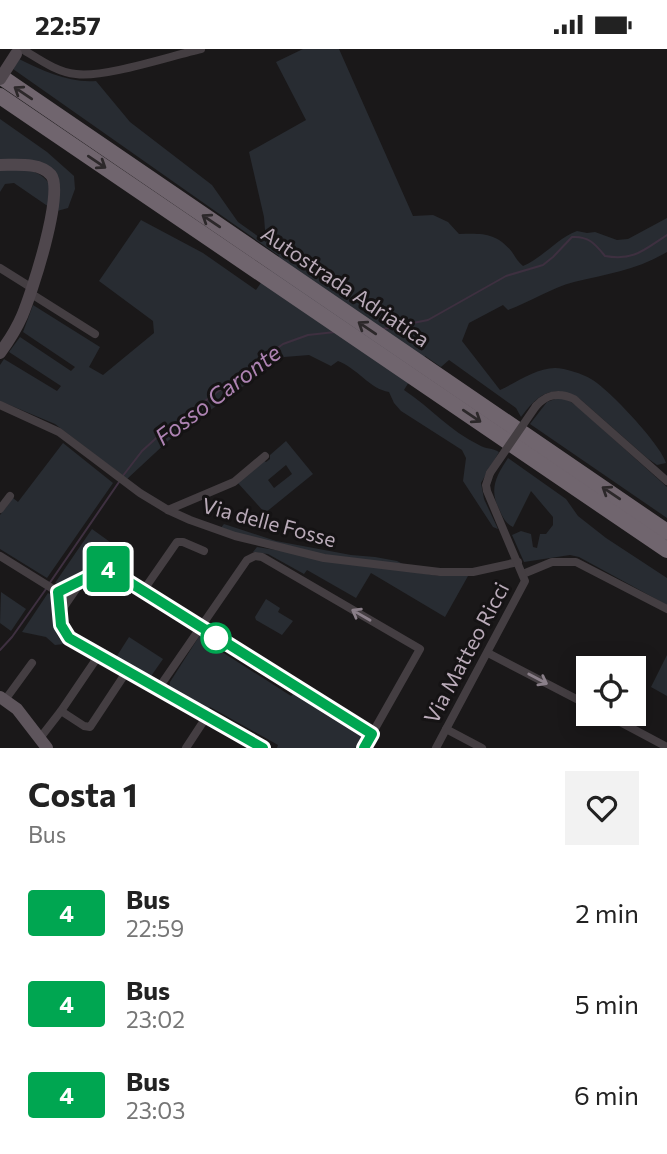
<!DOCTYPE html>
<html lang="it">
<style>
body{margin:0;font-family:Commissioner,sans-serif;background:#f2f2f2;color:#222;height:100vh;display:flex;flex-direction:column;font-size:26px;white-space:nowrap}
*{box-sizing:border-box;margin:0}
p{font-size:23px;color:#767676}
.icon{flex:none;width:38px;height:38px;fill:none;stroke:currentColor;stroke-width:2;stroke-linecap:round;stroke-linejoin:round}
.map{position:relative;height:699px;overflow:hidden}
.drawer{display:flex;flex-direction:column;background:#fff;flex:1}
.drawer>*{flex:none}
.badge{padding:0 14px;border-radius:5px;font-size:24px;line-height:46px}
.controls{position:absolute;left:576px;top:607px;display:grid;gap:14px}
.controls a{display:grid;place-items:center;width:70px;height:70px;border-radius:0px;background:#fff;box-shadow:0 4px 18px #0003;font-size:35px}
.map>.badge{position:absolute;translate:-50% -50%;box-shadow:0 0 0 4px #fff}
.round{display:grid;place-items:center;flex:none;width:74px;height:74px;border-radius:0px;background:#f2f2f2}
.headline{display:flex;align-items:center;justify-content:space-between;height:119px;padding:0 28px}
h1{font-size:33px;font-weight:700;line-height:52px}
ul{padding:0;list-style:none}
li{display:flex;align-items:center;gap:21px;height:91px;padding:0 28px}
li div{flex:1}
li b{display:block;font-size:26px}
li em{font-style:normal}
li .badge{min-width:77px;font-weight:700;text-align:center}
.status{display:flex;justify-content:space-between;align-items:center;height:49px;padding:0 35px;background:#fff;direction:ltr}
.status svg{height:19px;fill:currentColor}
.map>svg:first-child{display:block}
.green{fill:#282c32;fill-rule:evenodd}
.lines{fill:none;stroke-linecap:round;stroke-linejoin:round}
.stream{stroke:#3e3040;stroke-width:2}
.street{stroke:#443e42;stroke-width:8}
.secondary{stroke:#4f474d;stroke-width:12}
.primary{stroke:#5e555c;stroke-width:12}
.highway{stroke:#70656e;stroke-width:16}
.street-bridge{stroke:#443e42;stroke-width:8}
.secondary-bridge{stroke:#4f474d;stroke-width:12}
.oneway{stroke:#2c282a}
.oneway2{stroke:#8a7f89}
.line-casing{stroke:#fff;stroke-width:16}
.line{stroke:#00a651;stroke-width:10}
.stop-dot{fill:#fff;stroke:#00a651;stroke-width:3.5}
.labels{text-anchor:middle;stroke-width:6;stroke-linejoin:round;paint-order:stroke}
.street-label{font-size:21px;fill:#b9aab8;stroke:#151314}
.water-label{font-size:23px;font-style:italic;fill:#ae83b3;stroke:#151314}
</style>
<div class="status"><b>22:57</b><svg viewBox="0 0 49 12"><path d="M0 12V9h3v3zM5 12V6h3v6zM10 12V3h3v9zM15 12V0h3v12zM26 1h20v11H26zM47 4h2v5h-2z"/></svg></div>
<div class="map">
<svg width="667" height="699" viewBox="0 0 667 699">
<rect width="100%" height="100%" fill="#1a1819"/>
<g class="green">
<path d="M303,0H339L413,167L433,166L448,173L459,185C483,184 497,184 512,203C516,209 518,213 523,217C544,208 556,190 577,182L587,184L595,183L617,191L628,190L667,169V203C637,221 607,225 574,233C551,239 530,253 508,261L503,256L469,274L462,292L500,341C517,333 537,319 555,319C565,319 583,325 591,330C608,339 662,397 666,414L657,416L647,409L580,350C552,334 538,345 521,368L516,359L449,311L441,318L425,307L404,341C430,358 450,382 479,396C485,400 493,399 499,403L481,434L484,450L498,480L493,478L463,432L466,409L462,401L401,362L394,354L389,343C370,340 357,319 338,312L331,317L309,306L284,308L169,391L127,430L55,375L0,352V316L4,310L57,342L61,337L9,303L20,288L71,322L75,318L23,283L33,256L100,298L89,318L103,326L154,284L153,272L99,232L141,171L203,204L256,241L279,207L13,20L19,10C44,22 68,34 96,32L130,73L212,136L238,173L266,193L264,168L249,103L306,71L276,13Z"/>
<path d="M0,70L47,103L74,127L75,140L68,159L57,162C59,148 63,135 53,122L0,111Z"/>
<path d="M0,118C20,120 41,118 51,138L49,158L14,134L5,135L0,143Z"/>
<polygon points="555,350 567,350 578,358 667,438 667,469 530,375 547,353"/>
<path d="M286,392L313,425L265,464L237,433L263,411L266,413L270,410V406ZM286,416L292,425L274,439L268,431Z"/>
<polygon points="63,394 113,434 47,529 0,500 0,466 13,449 18,453"/>
<path d="M508,409L566,450L578,467L606,489L667,529V556L579,508L570,506L524,513L512,486L521,482L531,485L533,498L537,499L540,485H546L553,476V468L531,442L513,478C505,474 503,468 499,460C489,440 496,427 508,409Z"/>
<polygon points="224,475 276,492 351,506 375,508 397,512 403,515 340,510 220,480"/>
<path d="M92,480L128,506L119,520C93,506 77,543 55,534Z"/>
<polygon points="257,498 439,527 468,527 445,568 371,524 356,549 307,521 304,525 268,505 253,503"/>
<polygon points="1,543 26,560 11,582 0,574"/>
<path d="M48,544L53,547C57,567 48,578 64,595L55,596L46,588L22,583Z"/>
<polygon points="266,550 280,559 278,563 293,572 282,586 256,571 255,568"/>
<polygon points="200,586 206,587 221,597 219,601 291,647 294,644 363,687 357,699 277,699 278,696 210,658 206,662 169,641 170,633"/>
<polygon points="129,588 163,610 149,630 115,610"/>
<polygon points="667,606 667,647 651,638"/>
</g>
<g class="lines">
<g class="stream">
<path d="M383,280L428,271L506,227L543,216L553,208L572,188C589,187 595,195 605,207C634,212 644,201 667,186"/>
<polyline points="122,428 142,402 164,382 283,295 308,286 335,283"/>
<polyline points="49,535 119,433"/>
<polyline points="0,601 12,588 46,540"/>
</g>
<g class="street">
<path d="M22,0C39,10 56,23 76,25C105,29 170,7 201,0"/>
<polyline points="0,219 32,239"/>
<polyline points="30,244 95,285"/>
<polyline points="0,356 59,383 140,444 168,461 190,471 235,487 324,509 440,523 473,523 518,513"/>
<path d="M536,357C547,345 559,343 574,350L667,432"/>
<polyline points="0,460 10,447"/>
<polyline points="168,461 234,433 265,407"/>
<polyline points="0,507 58,543"/>
<polyline points="523,525 552,513 576,513 667,560"/>
<polyline points="143,542 177,493 183,493 204,502"/>
<polyline points="58,543 102,521 113,523 372,686"/>
<polyline points="58,543 61,576 69,589 263,699"/>
<polyline points="61,562 79,536"/>
<polyline points="488,604 588,656"/>
<polyline points="158,640 247,511 255,507 262,508 420,600 364,699"/>
<polyline points="5,651 32,614"/>
<polyline points="61,662 99,606"/>
<polyline points="605,665 667,698"/>
<polyline points="446,680 482,699"/>
<polyline points="40,689 61,662 84,677 90,678 127,622"/>
<polyline points="186,699 207,667"/>
<polyline points="436,699 525,532 487,442 486,436 490,424"/>
</g>
<path class="secondary" d="M0,116C16,116 40,113 51,126C65,143 31,246 22,267C16,281 8,293 0,304"/>
<polyline class="primary" points="0,648 17,660 47,699"/>
<g class="highway">
<polyline points="0,27 667,483"/>
<polyline points="0,47 667,501"/>
</g>
<polyline class="street-bridge" points="490,424 536,357"/>
<polyline class="secondary-bridge" points="0,30 16,5"/>
</g>
<defs><path id="oneway-shaft" d="M-6 0H5M1.5-3L5.5 0L1.5 3" fill="none" stroke-width="1.6" stroke-linecap="round" stroke-linejoin="round" transform="scale(1.75)"/></defs>
<g class="oneway">
<use href="#oneway-shaft" transform="translate(23 44) rotate(-146)"/>
<use href="#oneway-shaft" transform="translate(97 113) rotate(34)"/>
<use href="#oneway-shaft" transform="translate(211 172) rotate(-146)"/>
<use href="#oneway-shaft" transform="translate(367 279) rotate(-146)"/>
<use href="#oneway-shaft" transform="translate(472 367) rotate(34)"/>
<use href="#oneway-shaft" transform="translate(611 444) rotate(-146)"/>
</g>
<g class="oneway2">
<use href="#oneway-shaft" transform="translate(361 566) rotate(-150)"/>
<use href="#oneway-shaft" transform="translate(538 630) rotate(28)"/>
</g>
<g class="lines">
<defs>
<polyline id="line" points="263,699 69,589 61,576 58,543 102,521 113,523 372,685 364,699"/>
</defs>
<use href="#line" class="line-casing"/>
<use href="#line" class="line"/>
</g>
<circle class="stop-dot" cx="216" cy="589" r="14"/>
<g class="labels">
<g class="street-label">
<text transform="translate(345 238) rotate(34)" y="7">Autostrada Adriatica</text>
<text transform="translate(269 474) rotate(15)" y="7">Via delle Fosse</text>
<text transform="translate(467 604) rotate(-62)" y="7">Via Matteo Ricci</text>
</g>
<g class="water-label">
<text transform="translate(218 346) rotate(-37)" y="8">Fosso Caronte</text>
</g>
</g>
</svg>
<div class="controls">
<a><svg class="icon" aria-label="locate" viewBox="0 0 24 24"><circle cx="12" cy="12" r="6"/><path d="M12 2v4M12 18v4M2 12h4M18 12h4"/></svg></a>
</div>
<b class="badge" style="left:108px;top:520px;background:#00a651;color:#fff">4</b>
</div>
<section class="drawer">
<div class="headline"><div><h1>Costa 1</h1><p>Bus</p></div><a class="round"><svg class="icon" aria-label="heart" viewBox="0 0 24 24"><path d="M12 20l-8-8c-3-5 5-10 8-4 3-6 11-1 8 4z"/></svg></a></div>
<ul>
<li><span class="badge" style="background:#00a651;color:#fff">4</span><div><b>Bus</b><p>22:59</p></div><em>2 min</em></li>
<li><span class="badge" style="background:#00a651;color:#fff">4</span><div><b>Bus</b><p>23:02</p></div><em>5 min</em></li>
<li><span class="badge" style="background:#00a651;color:#fff">4</span><div><b>Bus</b><p>23:03</p></div><em>6 min</em></li>
</ul>
</section>
